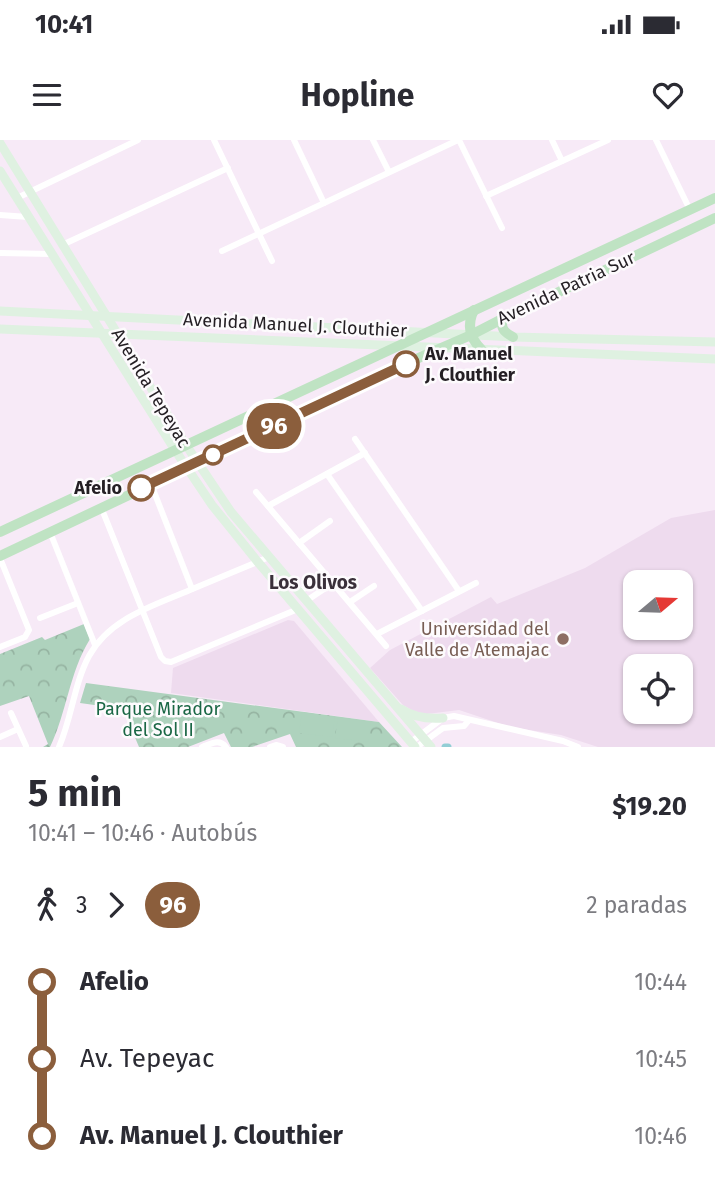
<!DOCTYPE html>
<html lang="es">
<meta charset="utf-8">
<style>
body{margin:0;font-family:"Fira Sans",sans-serif;background:#f2f2f3;color:#2b2b33;height:100vh;display:flex;flex-direction:column;font-size:26px;white-space:nowrap}
*{box-sizing:border-box;margin:0}
p{font-size:23px;color:#7c7c81}
.icon{flex:none;width:38px;height:38px;fill:none;stroke:currentColor;stroke-width:2;stroke-linecap:round;stroke-linejoin:round}
.map{position:relative;height:607px;overflow:hidden}
.panel{display:flex;flex-direction:column;background:#fff;flex:1}
.panel>*{flex:none}
.badge{padding:0 14px;border-radius:23px;font-size:24px;line-height:46px}
.needle{width:46px;rotate:71deg}
.tools{position:absolute;left:623px;top:430px;display:grid;gap:14px}
.tools a{display:grid;place-items:center;width:70px;height:70px;border-radius:14px;background:#fff;box-shadow:0 2px 5px #0004;font-size:35px}
.map>.badge{position:absolute;translate:-50% -50%;box-shadow:0 0 0 4px #fff}
.legs{display:flex;align-items:center;gap:10px;height:77px;padding:0 28px;font-size:23px}
.legs p{margin-inline-start:auto}
.head{display:flex;align-items:center;justify-content:space-between;height:119px;padding:0 28px}
h1{font-size:38px;font-weight:700;line-height:52px}
ul{padding:0 28px;list-style:none}
li{display:flex;align-items:center;gap:24px;height:77px;font-size:26px}
li i{display:grid;place-items:center;width:10px;height:100%;margin:0 9px;background:currentColor}
li i::after{content:'';width:18px;height:18px;margin:-9px;border:5px solid;border-radius:50%;background:#fff}
li p{margin-inline-start:auto}
li:first-child i{background:linear-gradient(#0000 50%,currentColor 0)}
li:last-child i{background:linear-gradient(currentColor 50%,#0000 0)}
.status{display:flex;justify-content:space-between;align-items:center;height:49px;padding:0 35px;background:#fff;direction:ltr}
.status svg{height:19px;fill:currentColor}
header{display:flex;justify-content:space-between;align-items:center;height:91px;padding:0 28px;background:#fff;font-size:32px;font-weight:700}
.map>svg:first-child{display:block}
.built{fill:#eedbee;fill-rule:evenodd}
.park{fill:url(#park-crowns)}
.pitch{fill:#aed2bd}
.lines{fill:none;stroke-linecap:round;stroke-linejoin:round}
.canal{stroke:#92ced5;stroke-width:7}
.street{stroke:#fff;stroke-width:6}
.secondary{stroke:#dff1e1;stroke-width:9}
.primary{stroke:#bfe3c3;stroke-width:10}
.line-1-casing{stroke:#fff;stroke-width:16}
.line-1{stroke:#8b5e3c;stroke-width:10}
.stop-1-dot{fill:#fff;stroke:#8b5e3c;stroke-width:3.5}
.education-dot{fill:#8d6e63;stroke:#fdfbfd;stroke-width:2.5}
.labels{text-anchor:middle;stroke-width:5;stroke-linejoin:round;paint-order:stroke}
.street-label{font-size:18px;fill:#241f24;stroke:#fdfbfd}
.stop-label{font-size:18px;font-weight:bold;fill:#241f24;stroke:#fdfbfd;text-anchor:start}
.education-label{font-size:18px;fill:#785e54;stroke:#fdfbfd;text-anchor:end}
.park-label{font-size:18px;fill:#1a6745;stroke:#fdfbfd}
.neighbourhood-label{font-size:19px;font-weight:bold;fill:#3a303a;stroke:#fdfbfd}
</style>
<div class="status"><b>10:41</b><svg viewBox="0 0 49 12"><path d="M0 12V9h3v3zM5 12V6h3v6zM10 12V3h3v9zM15 12V0h3v12zM26 1h20v11H26zM47 4h2v5h-2z"/></svg></div>
<header><svg class="icon" aria-label="menu" viewBox="0 0 24 24"><path d="M4 6h16M4 12h16M4 18h16"/></svg>Hopline<svg class="icon" aria-label="heart" viewBox="0 0 24 24"><path d="M12 20l-8-8c-3-5 5-10 8-4 3-6 11-1 8 4z"/></svg></header>
<div class="map">
<svg width="715" height="607" viewBox="0 0 715 607">
<defs>
<pattern id="park-crowns" width="20" height="18" patternUnits="userSpaceOnUse" patternTransform="scale(1.75)"><rect width="20" height="18" fill="#aed2bd"/><path d="M2 6a3 3 0 1 1 6 0M12 15a3 3 0 1 1 6 0" fill="none" stroke="#96b4a2"/></pattern>
</defs>
<rect width="100%" height="100%" fill="#f7eaf7"/>
<g class="built">
<path d="M715,370V607H598L561,595L510,587L459,570L427,574L415,572L403,565L370,528L390,510L491,457L497,464L585,428L671,378ZM635,443H681V488H635ZM635,527H681V572H635Z"/>
<polygon points="288,480 294,481 379,582 171,553 173,528"/>
</g>
<g class="park">
<path d="M84,484L90,499C69,533 67,572 50,607H43L48,604L29,556L0,566V514L42,497L45,500Z"/>
<polygon points="86,543 379,582 402,607 296,607 290,594 252,607 231,607 224,593 188,607 139,607 123,569 80,563"/>
</g>
<g class="pitch">
<polygon points="302,572 335,577 332,597 299,593"/>
<polygon points="338,577 371,582 368,602 335,598"/>
</g>
<g class="lines">
<polyline class="canal" points="445,607 448,607"/>
<g class="street">
<polyline points="214,0 272,121"/>
<polyline points="294,0 324,63"/>
<polyline points="373,0 389,32"/>
<polyline points="459,0 502,88"/>
<polyline points="552,0 562,21"/>
<polyline points="656,0 690,70"/>
<polyline points="486,56 608,0"/>
<polyline points="17,58 138,0"/>
<polyline points="0,75 28,77"/>
<polyline points="62,105 228,28"/>
<polyline points="222,111 458,0"/>
<polyline points="0,113 52,114"/>
<polyline points="355,299 459,451"/>
<polyline points="327,334 422,471"/>
<polyline points="151,344 192,449"/>
<polyline points="256,352 386,506"/>
<polyline points="268,366 365,313"/>
<polyline points="101,367 161,517 165,521 171,522 298,469"/>
<polyline points="50,392 95,505"/>
<polyline points="299,403 330,381"/>
<polyline points="0,418 29,490 25,497 0,507"/>
<polyline points="299,452 326,434"/>
<polyline points="306,461 333,443"/>
<polyline points="350,462 374,446"/>
<polyline points="40,478 78,463"/>
<polyline points="377,494 476,443"/>
<polyline points="11,573 26,606"/>
<polyline points="0,597 18,589"/>
<polyline points="411,602 443,578 454,576 563,601 578,607"/>
<path d="M59,607C72,577 74,544 89,516C110,478 153,466 190,450C216,439 243,428 269,417"/>
<path d="M202,607C211,604 219,598 226,607"/>
<polyline points="270,607 276,605 283,607"/>
<polyline points="417,607 443,588 464,586 469,580"/>
</g>
<g class="secondary">
<polyline points="0,3 186,305 231,372 431,607"/>
<polyline points="0,31 175,310 212,365 257,421 415,607"/>
<polyline points="0,171 513,197 715,202"/>
<polyline points="0,189 715,219"/>
<path d="M401,569C414,578 428,579 443,578"/>
</g>
<g class="primary">
<path d="M474,170C467,184 469,197 481,209"/>
<path d="M506,177L502,181C501,190 506,193 513,197"/>
<polyline points="0,392 715,58"/>
<polyline points="0,416 425,215 471,195 506,177 715,78"/>
</g>
</g>
<g class="lines">
<defs>
<polyline id="line-1" points="141,348 406,224"/>
</defs>
<use href="#line-1" class="line-1-casing"/>
<use href="#line-1" class="line-1"/>
</g>
<g class="stop-1-dot">
<circle cx="406" cy="224" r="12"/>
<circle cx="213" cy="315" r="9"/>
<circle cx="141" cy="348" r="12"/>
</g>
<circle class="education-dot" cx="563" cy="499" r="7"/>
<g class="labels">
<g class="street-label">
<text transform="translate(566 148) rotate(-25)" y="6">Avenida Patria Sur</text>
<text transform="translate(295 185) rotate(3)" y="6">Avenida Manuel J. Clouthier</text>
<text transform="translate(151 248) rotate(59)" y="6">Avenida Tepeyac</text>
</g>
<g class="stop-label">
<text x="425" y="220">Av. Manuel<tspan x="425" dy="21">J. Clouthier</tspan></text>
<text x="122" y="354" text-anchor="end">Afelio</text>
</g>
<g class="education-label">
<text x="549" y="495">Universidad del<tspan x="549" dy="21">Valle de Atemajac</tspan></text>
</g>
<g class="park-label">
<text x="158" y="575">Parque Mirador<tspan x="158" dy="21">del Sol II</tspan></text>
</g>
<g class="neighbourhood-label">
<text x="313" y="449">Los Olivos</text>
</g>
</g>
</svg>
<div class="tools">
<a><svg class="needle" viewBox="-14 -14 28 28"><path d="M0-13l5 13h-10z" fill="#e53935"/><path d="M0 13l5-13h-10z" fill="#7c7c81"/></svg></a>
<a><svg class="icon" aria-label="locate" viewBox="0 0 24 24"><circle cx="12" cy="12" r="6"/><path d="M12 2v4M12 18v4M2 12h4M18 12h4"/></svg></a>
</div>
<b class="badge" style="left:274px;top:286px;background:#8b5e3c;color:#fff">96</b>
</div>
<section class="panel">
<div class="head"><div><h1>5 min</h1><p>10:41 – 10:46 · Autobús</p></div><b>$19.20</b></div>
<div class="legs"><svg class="icon" aria-label="walk" viewBox="0 0 24 24"><circle cx="13" cy="4" r="2"/><path d="M13 8l-2 6 4 7M11 14l-3 7M7 12l3-4h3l4 4"/></svg>3<svg class="icon" aria-label="forward" viewBox="0 0 24 24"><path d="M9 5l7 7-7 7"/></svg><b class="badge" style="background:#8b5e3c;color:#fff">96</b><p>2 paradas</p></div>
<ul>
<li><i style="color:#8b5e3c"></i><b>Afelio</b><p>10:44</p></li>
<li><i style="color:#8b5e3c"></i><span>Av. Tepeyac</span><p>10:45</p></li>
<li><i style="color:#8b5e3c"></i><b>Av. Manuel J. Clouthier</b><p>10:46</p></li>
</ul>
</section>
